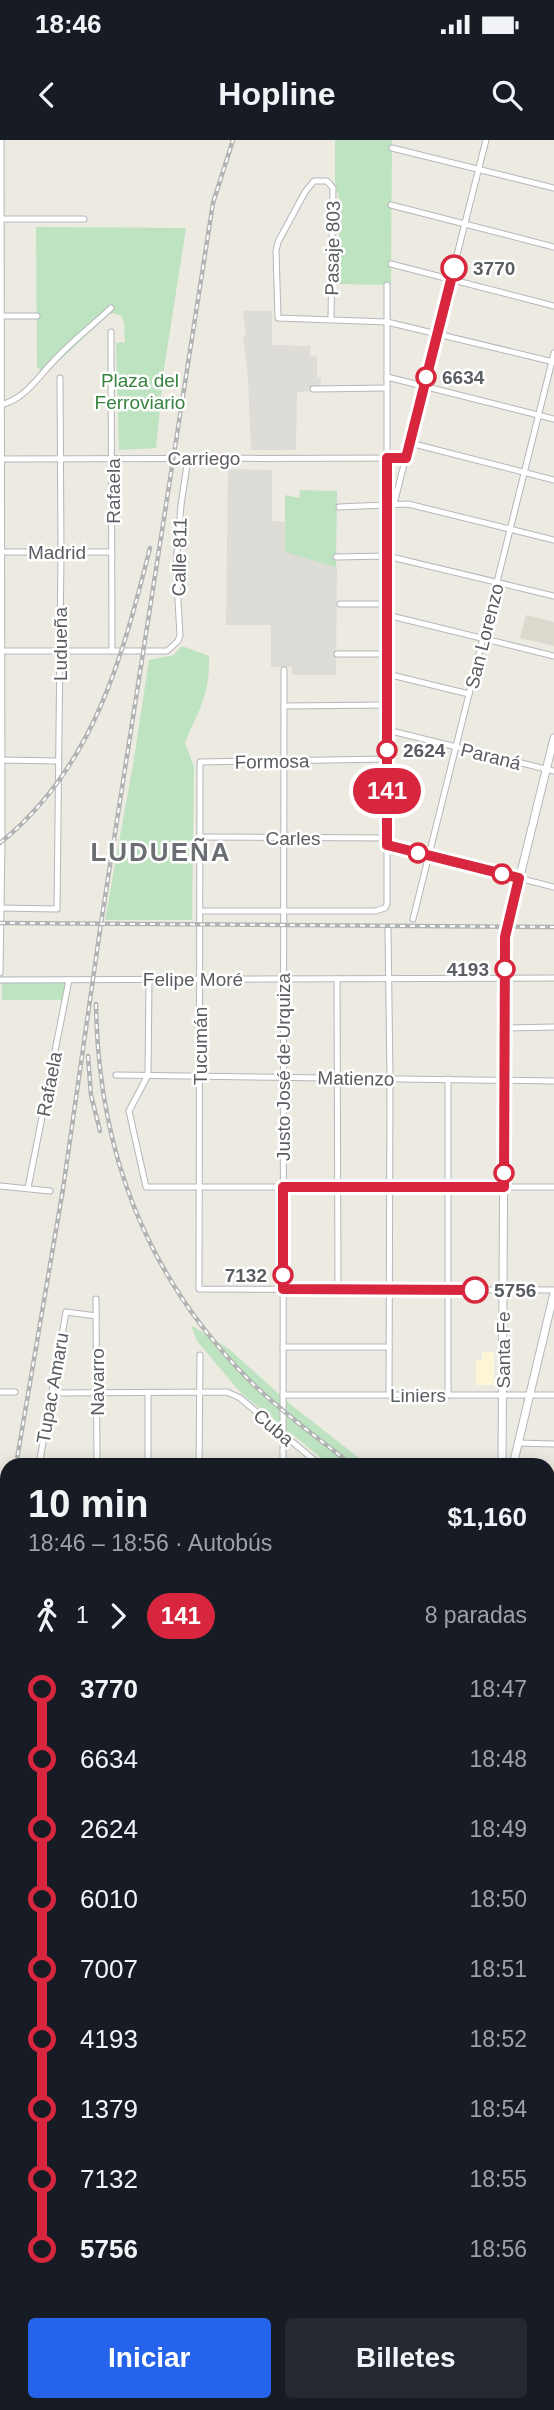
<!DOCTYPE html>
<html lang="es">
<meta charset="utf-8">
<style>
body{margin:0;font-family:Helvetica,sans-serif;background:#242831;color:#f1f3f6;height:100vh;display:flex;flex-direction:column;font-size:26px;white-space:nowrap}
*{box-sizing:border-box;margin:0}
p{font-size:23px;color:#9ea1a6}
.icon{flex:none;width:38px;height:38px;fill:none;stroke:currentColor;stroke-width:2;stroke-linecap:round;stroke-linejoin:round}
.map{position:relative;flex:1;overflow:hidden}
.sheet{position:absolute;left:0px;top:1318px;width:555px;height:954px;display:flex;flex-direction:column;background:#171b24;border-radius:21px 21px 0 0;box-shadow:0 4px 18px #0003}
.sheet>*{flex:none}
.badge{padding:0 14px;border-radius:23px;font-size:24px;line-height:46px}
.map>.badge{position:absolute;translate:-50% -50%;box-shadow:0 0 0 4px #fff}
.legs{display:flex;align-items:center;gap:10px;height:77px;padding:0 28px;font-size:23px}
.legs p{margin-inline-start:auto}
.head{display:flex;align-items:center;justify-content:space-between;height:119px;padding:0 28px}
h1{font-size:38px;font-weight:600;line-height:52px}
.button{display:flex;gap:14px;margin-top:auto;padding:14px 28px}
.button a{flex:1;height:80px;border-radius:7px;background:#2563eb;color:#fff;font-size:28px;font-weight:600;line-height:80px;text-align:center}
.button a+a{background:#242831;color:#f1f3f6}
ul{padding:0 28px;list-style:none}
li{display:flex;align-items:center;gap:24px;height:70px;font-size:26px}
li i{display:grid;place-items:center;width:10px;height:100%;margin:0 9px;background:currentColor}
li i::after{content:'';width:18px;height:18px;margin:-9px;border:5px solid;border-radius:50%;background:#171b24}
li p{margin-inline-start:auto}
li:first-child i{background:linear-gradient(#0000 50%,currentColor 0)}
li:last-child i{background:linear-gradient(currentColor 50%,#0000 0)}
.status{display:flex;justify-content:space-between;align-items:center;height:49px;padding:0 35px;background:#171b24;direction:ltr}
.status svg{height:19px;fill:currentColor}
header{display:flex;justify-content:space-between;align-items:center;height:91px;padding:0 28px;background:#171b24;font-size:32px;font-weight:600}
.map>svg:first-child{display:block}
.commercial{fill:#fcf5d6}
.industrial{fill:#dedcd6}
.education{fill:#dcd9cf}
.green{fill:#bee3c0}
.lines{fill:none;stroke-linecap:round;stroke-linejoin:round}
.minor-casing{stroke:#b4b7bb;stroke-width:7}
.secondary-casing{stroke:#b5b8bd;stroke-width:9}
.minor{stroke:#fff;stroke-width:5}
.secondary{stroke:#fff;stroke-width:7}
.rail-casing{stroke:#b2b3b3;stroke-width:4.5}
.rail{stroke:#fff;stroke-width:2;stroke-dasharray:5;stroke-linecap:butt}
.line-1-casing{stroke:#fff;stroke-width:16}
.line-1{stroke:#d7263d;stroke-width:10}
.stop-1-dot{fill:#fff;stroke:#d7263d;stroke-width:3.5}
.labels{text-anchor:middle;stroke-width:5;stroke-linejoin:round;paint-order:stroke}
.street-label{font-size:19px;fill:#5a5d61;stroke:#fff}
.stop-label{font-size:19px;font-weight:bold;fill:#5a5d61;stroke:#fff;text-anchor:start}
.park-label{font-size:19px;fill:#37833f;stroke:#fff}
.district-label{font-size:26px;font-weight:bold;letter-spacing:2px;fill:#6b6f73;stroke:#fff}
</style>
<div class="status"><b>18:46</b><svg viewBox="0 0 49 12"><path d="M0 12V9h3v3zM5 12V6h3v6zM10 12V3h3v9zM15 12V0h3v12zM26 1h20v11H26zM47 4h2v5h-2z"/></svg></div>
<header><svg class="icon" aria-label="back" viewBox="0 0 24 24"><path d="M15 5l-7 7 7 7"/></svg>Hopline<svg class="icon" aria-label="search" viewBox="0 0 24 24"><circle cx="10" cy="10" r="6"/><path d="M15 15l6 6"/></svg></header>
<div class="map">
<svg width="554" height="2270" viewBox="0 0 554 2270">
<rect width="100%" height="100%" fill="#eceae1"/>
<polygon class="commercial" points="482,1212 494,1212 494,1245 476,1245 476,1220 482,1220"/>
<g class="industrial">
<polygon points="243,171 272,171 272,205 311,206 310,216 317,217 317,237 321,237 320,247 312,246 311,251 297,252 296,310 251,310 248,238 243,196 246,195"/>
<polygon points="228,329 272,330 272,381 285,382 285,412 337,427 336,535 292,535 292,527 271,527 271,485 226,485"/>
</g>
<polygon class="education" points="526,475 554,482 554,506 520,498"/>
<g class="green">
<polygon points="335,0 392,0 391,145 339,144 339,58 335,44"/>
<polygon points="36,87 186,88 164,229 156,308 119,310 116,203 125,202 124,182 121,176 114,173 108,175 45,234 37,227"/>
<polygon points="300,350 337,351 336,427 285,412 285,355 299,358"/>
<path d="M182,506L209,516C210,557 199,568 185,603L194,627L192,780H105L134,619L149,520L174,515Z"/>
<polygon points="2,842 66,842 63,860 2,860"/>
<polygon points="191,1185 229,1209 290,1264 368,1325 330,1325 241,1253 197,1201"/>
</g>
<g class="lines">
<defs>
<g id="minor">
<polyline points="392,8 554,48"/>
<polyline points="391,65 554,107"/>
<polyline points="0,79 84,79"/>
<polyline points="391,124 554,166"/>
<polyline points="0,176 37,176"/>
<polyline points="331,178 333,48 327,41 314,41 305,52 278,102 276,111 278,178 387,182 554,222"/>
<polyline points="111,192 112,511"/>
<polyline points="387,237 554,279"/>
<polyline points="313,249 387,248"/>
<path d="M0,265C23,260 35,241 50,225C68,204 91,187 111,168"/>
<polyline points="410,303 554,340"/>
<polyline points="2,319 406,318"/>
<polyline points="394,364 486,0"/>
<polyline points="339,367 408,364 554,400"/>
<polyline points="2,412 112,412"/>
<polyline points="336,417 387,416 554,456"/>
<polyline points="340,464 387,464"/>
<polyline points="387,475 554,516"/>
<polyline points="0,511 167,511 178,501 180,495 176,426 181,365 188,318"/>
<polyline points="337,514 387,514"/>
<polyline points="387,534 469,554"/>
<polyline points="284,566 387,565"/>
<polyline points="387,590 554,631"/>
<polyline points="387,619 200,622 199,1149 554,1150"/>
<polyline points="0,620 59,621"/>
<polyline points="200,697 387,698"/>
<polyline points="387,705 554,747"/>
<polyline points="0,768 57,769 61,414 60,238"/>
<polyline points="200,771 375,771 385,768 387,764 387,145"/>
<polyline points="413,779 554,213"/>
<polyline points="388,789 390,938 389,1255"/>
<polyline points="0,833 2,702 1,0"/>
<polyline points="337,839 338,1149"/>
<polyline points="0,840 554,838"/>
<polyline points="149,840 148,935 129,971 146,1047 554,1047"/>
<polyline points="505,888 554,887"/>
<polyline points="116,935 554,941"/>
<polyline points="0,1046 50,1051"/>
<polyline points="28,1048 69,840"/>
<polyline points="96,1159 97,1325"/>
<polyline points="283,1207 389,1207"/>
<polyline points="0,1252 15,1252"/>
<polyline points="148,1252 148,1325"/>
<polyline points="51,1253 227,1252 240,1258 320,1325"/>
<polyline points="283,1255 554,1255"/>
<polyline points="448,1255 448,939"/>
<polyline points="518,1303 554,1304"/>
<polyline points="39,1325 66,1172 96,1176"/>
<polyline points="199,1325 200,1215"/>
<polyline points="283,1325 284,530"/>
<polyline points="548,1357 554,1357"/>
<polyline points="0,1358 7,1358"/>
<polyline points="548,1457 554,1461"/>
<polyline points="548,1507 554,1512"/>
<polyline points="0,1556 7,1557"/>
<polyline points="548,1650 554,1650"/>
<polyline points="0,1743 7,1743"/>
<polyline points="548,1743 554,1743"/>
<polyline points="0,1837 7,1837"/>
<polyline points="548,1837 554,1837"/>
<polyline points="548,1927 554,1927"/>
<polyline points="0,1929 7,1929"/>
<polyline points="0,2017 7,2017"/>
<polyline points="548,2021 554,2021"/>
<polyline points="0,2029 7,2029"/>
<polyline points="0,2116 7,2116"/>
<polyline points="548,2116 554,2116"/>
<polyline points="548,2207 554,2207"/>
<polyline points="0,2211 7,2211"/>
<polyline points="15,2270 15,2264"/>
<polyline points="96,2270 96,2264"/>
<polyline points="195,2270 195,2264"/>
<polyline points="388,2270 388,2264"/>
<polyline points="500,2270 500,2264"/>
</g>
<g id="secondary">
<polyline points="502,1325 505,797 554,598"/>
<polyline points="513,1325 554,1153"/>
<polyline points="0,1651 7,1651"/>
<polyline points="267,2270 269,2264"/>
<polyline points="276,2270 278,2264"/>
</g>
</defs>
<use href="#minor" class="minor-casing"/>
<use href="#secondary" class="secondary-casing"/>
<use href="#minor" class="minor"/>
<use href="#secondary" class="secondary"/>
<defs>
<g id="rail">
<path d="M0,703C93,628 122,519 150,408"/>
<polyline points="0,783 554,787"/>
<path d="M96,864C98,1010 145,1135 249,1240C280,1271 317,1297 352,1325"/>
<polyline points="88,916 91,955 100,991"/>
<polyline points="16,1325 63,1049 101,783 213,63 233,0"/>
<polyline points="0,1408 7,1362"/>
<polyline points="0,1430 5,1399"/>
<polyline points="548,1481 554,1486"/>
</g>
</defs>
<use href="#rail" class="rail-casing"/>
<use href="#rail" class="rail"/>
</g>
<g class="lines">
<defs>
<polyline id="line-1" points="454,128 406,318 387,318 387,705 519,738 505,797 504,1047 283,1047 283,1149 475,1150"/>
</defs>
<use href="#line-1" class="line-1-casing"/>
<use href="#line-1" class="line-1"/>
</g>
<g class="stop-1-dot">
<circle cx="454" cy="128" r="12"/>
<circle cx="426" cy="237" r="9"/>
<circle cx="387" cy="610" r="9"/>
<circle cx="418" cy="713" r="9"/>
<circle cx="502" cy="734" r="9"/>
<circle cx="505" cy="829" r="9"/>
<circle cx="504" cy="1033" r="9"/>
<circle cx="283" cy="1135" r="9"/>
<circle cx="475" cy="1150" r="12"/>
</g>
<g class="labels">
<g class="street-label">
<text transform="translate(332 108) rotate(-89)" y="7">Pasaje 803</text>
<text x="204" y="325">Carriego</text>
<text transform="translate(113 351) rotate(-90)" y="7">Rafaela</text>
<text x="57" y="419">Madrid</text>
<text transform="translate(179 417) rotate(-89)" y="7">Calle 811</text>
<text transform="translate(484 496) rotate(-76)" y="7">San Lorenzo</text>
<text transform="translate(60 504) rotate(-90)" y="7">Ludueña</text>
<text transform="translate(491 616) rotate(14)" y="7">Paraná</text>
<text transform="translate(272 621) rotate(-1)" y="7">Formosa</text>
<text x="293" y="705">Carles</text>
<text x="193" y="846">Felipe Moré</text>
<text transform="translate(200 906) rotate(-90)" y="7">Tucumán</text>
<text transform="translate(283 927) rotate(-90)" y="7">Justo José de Urquiza</text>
<text transform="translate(356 938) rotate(1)" y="7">Matienzo</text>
<text transform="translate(49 944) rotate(-79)" y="7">Rafaela</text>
<text transform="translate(503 1210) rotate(-90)" y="7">Santa Fe</text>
<text transform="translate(97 1242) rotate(-90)" y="7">Navarro</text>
<text transform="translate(52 1248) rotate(-80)" y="7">Tupac Amaru</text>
<text x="418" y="1262">Liniers</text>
<text transform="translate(274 1287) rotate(40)" y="7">Cuba</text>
</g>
<g class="stop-label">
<text x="473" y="135">3770</text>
<text x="442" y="244">6634</text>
<text x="403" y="617">2624</text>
<text x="489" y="836" text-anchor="end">4193</text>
<text x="267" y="1142" text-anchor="end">7132</text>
<text x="494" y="1157">5756</text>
</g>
<g class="park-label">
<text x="140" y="247">Plaza del<tspan x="140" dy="22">Ferroviario</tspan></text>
</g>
<g class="district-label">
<text x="161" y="721">LUDUEÑA</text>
</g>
</g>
</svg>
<b class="badge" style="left:387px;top:651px;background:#d7263d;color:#fff">141</b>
<section class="sheet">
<div class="head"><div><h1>10 min</h1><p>18:46 – 18:56 · Autobús</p></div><b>$1,160</b></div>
<div class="legs"><svg class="icon" aria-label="walk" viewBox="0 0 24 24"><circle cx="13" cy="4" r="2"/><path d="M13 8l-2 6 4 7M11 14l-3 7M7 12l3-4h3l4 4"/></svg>1<svg class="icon" aria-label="forward" viewBox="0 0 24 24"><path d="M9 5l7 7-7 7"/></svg><b class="badge" style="background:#d7263d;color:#fff">141</b><p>8 paradas</p></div>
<ul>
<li><i style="color:#d7263d"></i><b>3770</b><p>18:47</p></li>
<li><i style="color:#d7263d"></i><span>6634</span><p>18:48</p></li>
<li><i style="color:#d7263d"></i><span>2624</span><p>18:49</p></li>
<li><i style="color:#d7263d"></i><span>6010</span><p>18:50</p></li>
<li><i style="color:#d7263d"></i><span>7007</span><p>18:51</p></li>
<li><i style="color:#d7263d"></i><span>4193</span><p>18:52</p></li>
<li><i style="color:#d7263d"></i><span>1379</span><p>18:54</p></li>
<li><i style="color:#d7263d"></i><span>7132</span><p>18:55</p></li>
<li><i style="color:#d7263d"></i><b>5756</b><p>18:56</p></li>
</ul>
<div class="button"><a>Iniciar</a><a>Billetes</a></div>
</section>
</div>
